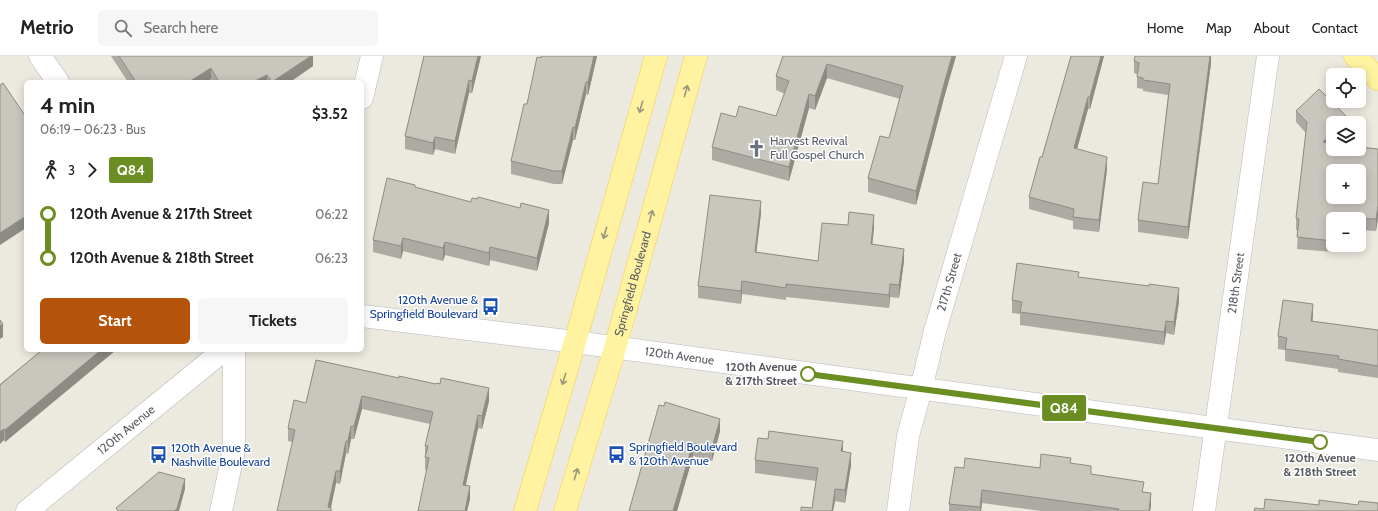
<!DOCTYPE html>
<meta charset="utf-8">
<style>
body{margin:0;font-family:Cabin,sans-serif;background:#f6f6f6;color:#222;height:100vh;display:flex;flex-direction:column;font-size:15px;white-space:nowrap}
*{box-sizing:border-box;margin:0}
p{font-size:13px;color:#767676}
.icon{flex:none;width:22px;height:22px;fill:none;stroke:currentColor;stroke-width:2;stroke-linecap:round;stroke-linejoin:round}
.map{position:relative;flex:1;overflow:hidden}
.panel{position:absolute;left:24px;top:24px;width:340px;height:272px;display:flex;flex-direction:column;background:#fff;border-radius:6px;box-shadow:0 2px 10px #0003}
.panel>*{flex:none}
.badge{padding:0 8px;border-radius:3px;font-size:14px;line-height:26px}
.controls{position:absolute;left:1326px;top:12px;display:grid;gap:8px}
.controls a{display:grid;place-items:center;width:40px;height:40px;border-radius:6px;background:#fff;box-shadow:0 2px 10px #0003;font-size:20px}
.map>.badge{position:absolute;translate:-50% -50%;box-shadow:0 0 0 2px #fff}
.legs{display:flex;align-items:center;gap:6px;height:44px;padding:0 16px;font-size:13px}
.legs p{margin-inline-start:auto}
.head{display:flex;align-items:center;justify-content:space-between;height:68px;padding:0 16px}
h1{font-size:22px;font-weight:700;line-height:30px}
.primary-button{display:flex;gap:8px;margin-top:auto;padding:8px 16px}
.primary-button a{flex:1;height:46px;border-radius:6px;background:#b45309;color:#fff;font-size:16px;font-weight:700;line-height:46px;text-align:center}
.primary-button a+a{background:#f6f6f6;color:#222}
ul{padding:0 16px;list-style:none}
li{display:flex;align-items:center;gap:14px;height:44px;font-size:15px}
li i{display:grid;place-items:center;width:6px;height:100%;margin:0 5px;background:currentColor}
li i::after{content:'';width:10px;height:10px;margin:-5px;border:3px solid;border-radius:50%;background:#fff}
li p{margin-inline-start:auto}
li:first-child i{background:linear-gradient(#0000 50%,currentColor 0)}
li:last-child i{background:linear-gradient(currentColor 50%,#0000 0)}
header{display:flex;align-items:center;gap:24px;box-sizing:border-box;height:56px;padding:0 20px;background:#fff;border-bottom:1px solid #e0e0e0}
header strong{font-size:19px}
nav{display:flex;gap:22px;margin-inline-start:auto;font-size:14px}
.search{width:280px;height:36px;background:#f6f6f6;display:flex;align-items:center;gap:10px;box-sizing:border-box;padding:0 14px;border-radius:6px;color:#767676;font-size:15px}
.map>svg:first-child{display:block}
.lines{fill:none;stroke-linecap:round;stroke-linejoin:round}
.minor-casing{stroke:#b6b9bf;stroke-width:23}
.major-casing{stroke:#fdce45;stroke-width:23}
.minor{stroke:#fff;stroke-width:22}
.major{stroke:#fff2a0;stroke-width:22}
.wall{fill:#adaaa3}
.shaded-wall{fill:#8d8b84}
.building{fill:#c9c6bd;stroke:#8d8b84;fill-rule:evenodd}
.oneway{stroke:#9a977a}
.line-1-casing{stroke:#fff;stroke-width:9}
.line-1{stroke:#6b8e23;stroke-width:6}
.stop-1-dot{fill:#fff;stroke:#6b8e23;stroke-width:2}
.labels{text-anchor:middle;stroke-width:3;stroke-linejoin:round;paint-order:stroke}
.worship-label{font-size:12px;fill:#5b616d;stroke:#fff;text-anchor:start}
.street-label{font-size:12px;fill:#575b61;stroke:#fff}
.transit-label{font-size:12px;fill:#164399;stroke:#fff;text-anchor:start}
.stop-label{font-size:12px;font-weight:bold;fill:#575b61;stroke:#fff;text-anchor:end}
</style>
<header>
<strong>Metrio</strong>
<div class="search"><svg class="icon" aria-label="search" viewBox="0 0 24 24"><circle cx="10" cy="10" r="6"/><path d="M15 15l6 6"/></svg>Search here</div>
<nav><a>Home</a><a>Map</a><a>About</a><a>Contact</a></nav>
</header>
<div class="map">
<svg width="1378" height="455" viewBox="0 0 1378 455">
<rect width="100%" height="100%" fill="#ece9de"/>
<g class="lines">
<defs>
<g id="minor">
<polyline points="40,0 58,26"/>
<polyline points="362,42 372,0"/>
<path id="s1" d="M362,260L575,286L1378,394"/>
<path id="s2" d="M27,455L224,294"/>
<polyline points="221,455 234,394 234,294"/>
<path id="s3" d="M898,455L908,380L921,333L935,275L1016,0"/>
<path id="s4" d="M1204,455L1268,0"/>
</g>
<g id="major">
<polyline points="1355,0 1378,23"/>
<polyline points="525,455 575,286 656,0"/>
<path id="s5" d="M565,455L615,292L696,0"/>
</g>
</defs>
<use href="#minor" class="minor-casing"/>
<use href="#major" class="major-casing"/>
<use href="#minor" class="minor"/>
<use href="#major" class="major"/>
</g>
<g class="wall">
<polygon points="111,0 313,0 313,10 290,26 213,26 211,23 207,26 128,26"/>
<polygon points="424,0 481,0 472,37 469,37 455,98 435,93 433,99 405,93 405,80"/>
<polygon points="597,0 588,39 586,38 575,84 573,84 562,128 554,128 511,118 511,105 527,48 541,2"/>
<polygon points="783,0 956,0 944,42 916,149 868,136 868,122 889,82 900,43 827,22 815,54 809,52 789,125 712,104 712,91 736,61 776,60 785,38 776,34 776,20"/>
<polygon points="1071,0 1104,0 1090,53 1088,53 1077,93 1107,113 1099,176 1073,173 1073,165 1029,153 1029,141 1042,101"/>
<polygon points="1211,0 1211,7 1188,183 1138,176 1138,164 1158,128 1168,39 1143,35 1143,33 1137,32 1137,18 1134,17 1134,5"/>
<polygon points="1296,55 1348,67 1333,67 1333,93 1378,93 1378,162 1376,175 1359,174 1359,163 1333,163 1333,189 1339,189 1339,194 1333,193 1333,196 1297,193 1298,174 1296,174 1296,162 1306,77 1296,66"/>
<polygon points="415,132 549,167 537,215 490,204 489,210 445,199 443,205 403,195 401,203 373,196 373,184"/>
<polygon points="761,157 756,196 818,205 874,172 872,188 904,205 899,242 890,241 889,252 786,241 786,244 742,238 741,248 698,242 698,230"/>
<polygon points="1079,221 1179,245 1174,279 1166,277 1164,289 1020,269 1020,258 1012,257 1012,244"/>
<polygon points="1313,260 1312,265 1378,274 1378,322 1338,316 1338,313 1285,305 1285,294 1278,293 1278,280"/>
<polygon points="42,294 116,294 5,386 4,384 0,328"/>
<polygon points="316,304 489,345 482,373 478,372 466,429 470,443 467,455 418,455 427,414 425,414 425,390 430,368 362,353 354,383 351,383 348,398 346,397 340,428 336,427 331,452 331,455 292,386 288,385 288,372 306,347"/>
<polygon points="664,350 720,375 712,405 693,400 677,455 629,455"/>
<polygon points="843,396 851,409 845,447 835,445 833,455 801,455 812,452 816,425 755,417 755,404"/>
<polygon points="1071,407 1091,418 1144,436 1151,450 1150,455 1041,455 982,447 981,455 949,455 949,448 964,412 1040,412"/>
</g>
<g class="shaded-wall">
<polygon points="311,0 313,0 313,10 290,26 272,26"/>
<polygon points="478,0 481,0 472,37 472,25"/>
<polygon points="594,0 597,0 588,39 588,26"/>
<polygon points="952,0 956,0 944,42 916,149 916,135 944,28"/>
<polygon points="1101,0 1104,0 1090,53 1090,41"/>
<polygon points="1210,0 1211,0 1211,7 1188,183 1188,171"/>
<polygon points="827,8 827,22 815,54 815,40"/>
<polygon points="211,12 211,23 207,26 189,26"/>
<polygon points="267,19 267,26 253,26"/>
<polygon points="469,24 469,37 455,98 455,85"/>
<polygon points="586,26 586,38 575,84 575,72"/>
<polygon points="809,38 809,52 789,125 789,111"/>
<polygon points="1088,41 1088,53 1074,104 1074,92"/>
<polygon points="1348,62 1348,67 1343,67"/>
<polygon points="573,71 573,84 562,128 562,115"/>
<polygon points="1333,77 1333,89 1323,86"/>
<polygon points="435,81 435,93 433,99 433,87"/>
<polygon points="1107,101 1107,113 1099,176 1099,164"/>
<polygon points="761,145 761,157 755,209 755,196"/>
<polygon points="1378,150 1378,162 1376,175 1376,163"/>
<polygon points="549,154 549,167 537,215 537,202"/>
<polygon points="874,159 874,172 871,201 871,188"/>
<polygon points="26,160 26,172 0,189 0,177"/>
<polygon points="403,182 403,195 401,203 401,190"/>
<polygon points="445,186 445,199 443,205 443,192"/>
<polygon points="490,191 490,204 489,210 489,197"/>
<polygon points="904,193 904,205 899,242 899,229"/>
<polygon points="742,225 742,238 741,248 741,235"/>
<polygon points="890,228 890,241 889,252 889,239"/>
<polygon points="1179,232 1179,245 1174,279 1174,266"/>
<polygon points="1313,248 1313,260 1311,278 1311,265"/>
<polygon points="1166,265 1166,277 1164,289 1164,276"/>
<polygon points="3,268 3,281 0,283 0,270"/>
<polygon points="101,294 116,294 5,386 5,374"/>
<polygon points="489,332 489,345 482,373 482,360"/>
<polygon points="362,340 362,353 354,383 354,370"/>
<polygon points="478,359 478,372 463,441 463,429"/>
<polygon points="720,363 720,375 712,405 712,392"/>
<polygon points="351,370 351,383 348,398 348,385"/>
<polygon points="4,373 4,384 0,388 0,376"/>
<polygon points="346,385 346,397 340,428 340,415"/>
<polygon points="843,385 843,398 841,395"/>
<polygon points="693,387 693,400 677,455 673,455"/>
<polygon points="851,397 851,409 845,447 845,434"/>
<polygon points="336,415 336,427 330,455 328,451"/>
<polygon points="185,423 185,433 179,455 174,455"/>
<polygon points="470,430 470,443 467,455 465,455"/>
<polygon points="835,433 835,445 833,455 832,455"/>
<polygon points="982,434 982,447 981,455 980,455"/>
<polygon points="1151,437 1151,450 1150,455 1149,455"/>
</g>
<g class="building">
<polygon points="119,0 311,0 272,26 267,19 253,26 219,26 211,12 189,26 136,26"/>
<polygon points="424,0 478,0 472,25 469,24 455,85 435,81 433,87 405,80"/>
<polygon points="541,0 594,0 588,26 586,26 575,72 573,71 562,115 554,115 511,105 524,48 527,48 537,1 541,2"/>
<polygon points="783,0 952,0 944,28 916,135 868,122 880,80 889,82 903,30 827,8 815,40 809,38 789,111 712,91 721,57 736,61 739,50 776,60 789,25 776,20"/>
<polygon points="1071,0 1101,0 1090,41 1088,41 1074,92 1107,101 1099,164 1073,161 1074,153 1029,141 1040,101 1042,101"/>
<polygon points="1135,0 1210,0 1188,171 1138,164 1143,126 1158,128 1170,28 1143,24 1143,22 1137,21 1139,7 1134,5"/>
<polygon points="3,27 26,61 26,160 0,177 0,29"/>
<path d="M1319,33L1348,62L1343,67H1333V77L1323,86L1333,88V93H1359V91L1378,93V150L1376,163L1341,162V163H1333V185L1297,181L1299,163L1296,162L1307,66L1296,55ZM1333,115H1359V141H1333Z"/>
<polygon points="387,122 415,129 415,131 471,146 472,142 477,143 478,141 520,152 521,147 549,154 537,202 490,191 489,197 445,186 443,192 403,182 401,190 373,184"/>
<polygon points="710,139 761,145 755,196 818,205 822,167 848,169 849,156 874,159 871,188 904,193 899,229 890,228 889,239 786,228 786,232 742,225 741,235 698,230"/>
<polygon points="1017,207 1079,216 1078,221 1149,230 1149,228 1179,232 1174,266 1166,265 1164,276 1020,256 1022,246 1012,244"/>
<polygon points="1283,244 1313,248 1311,265 1378,274 1378,310 1338,303 1339,300 1285,293 1287,282 1278,280"/>
<polygon points="0,264 3,268 0,270"/>
<polygon points="42,294 101,294 5,374 4,373 0,376 0,329"/>
<polygon points="316,304 399,322 399,320 436,328 437,327 440,328 441,322 489,332 482,360 478,359 463,429 470,430 465,455 418,455 429,402 425,401 428,390 425,390 433,356 362,340 354,370 351,370 348,385 346,385 340,415 336,415 328,451 331,452 331,455 277,455 295,374 288,372 294,344 306,347"/>
<polygon points="665,346 720,363 712,392 693,387 673,455 629,455 659,349 664,350"/>
<polygon points="769,375 843,385 841,395 851,397 845,434 835,433 832,455 801,455 801,451 812,452 818,412 755,404 758,382 768,383"/>
<polygon points="1041,398 1071,402 1070,407 1091,410 1091,418 1144,426 1142,436 1151,437 1149,455 1118,455 1119,453 982,434 980,451 949,448 955,411 964,412 965,402 1040,412"/>
<polygon points="159,416 185,423 177,453 174,455 118,455 116,452"/>
<polygon points="1265,443 1319,449 1319,444 1358,449 1359,445 1378,447 1378,455 1254,455 1255,452 1264,453"/>
</g>
<defs><path id="oneway-shaft" d="M-6 0H5M1.5-3L5.5 0L1.5 3" fill="none" stroke-width="1.6" stroke-linecap="round" stroke-linejoin="round"/></defs>
<g class="oneway">
<use href="#oneway-shaft" transform="translate(686 35) rotate(-74)"/>
<use href="#oneway-shaft" transform="translate(641 51) rotate(106)"/>
<use href="#oneway-shaft" transform="translate(651 160) rotate(-74)"/>
<use href="#oneway-shaft" transform="translate(605 177) rotate(106)"/>
<use href="#oneway-shaft" transform="translate(564 323) rotate(107)"/>
<use href="#oneway-shaft" transform="translate(576 418) rotate(-73)"/>
</g>
<g class="lines">
<defs>
<polyline id="line-1" points="808,318 1320,386"/>
</defs>
<use href="#line-1" class="line-1-casing"/>
<use href="#line-1" class="line-1"/>
</g>
<defs>
<symbol id="church-bare" viewBox="-9 -9 18 18"><path d="M-1.2-6h2.4v3.5h3.3v2.4h-3.3V6h-2.4V-.1h-3.3v-2.4h3.3Z" fill="#6b7280" stroke="#fff" stroke-width="2.5" paint-order="stroke"/></symbol>
<symbol id="bus-bare" viewBox="-9 -9 18 18"><path d="M-5-6H5V4H4V6H2V4H-2V6H-4V4H-5ZM-3.5-4V0h7V-4ZM-3.5 1.2v1.5H-2V1.2ZM2 1.2v1.5H3.5V1.2Z" fill="#1a4fb4" stroke="#fff" stroke-width="2.5" paint-order="stroke"/></symbol>
</defs>
<g fill-rule="evenodd">
<use href="#church-bare" x="744" y="80" width="25" height="25"/>
<use href="#bus-bare" x="478" y="238" width="25" height="25"/>
<use href="#bus-bare" x="604" y="386" width="25" height="25"/>
<use href="#bus-bare" x="146" y="386" width="25" height="25"/>
</g>
<g class="stop-1-dot">
<circle cx="808" cy="318" r="7"/>
<circle cx="1320" cy="386" r="7"/>
</g>
<g class="labels">
<g class="worship-label">
<text x="770" y="89">Harvest Revival<tspan x="770" dy="14">Full Gospel Church</tspan></text>
</g>
<g class="street-label">
<text dy="4" stroke="none"><textPath href="#s3" startOffset="235">217th Street</textPath></text>
<text dy="4" stroke="none"><textPath href="#s4" startOffset="230">218th Street</textPath></text>
<text dy="4" stroke="none"><textPath href="#s5" startOffset="237">Springfield Boulevard</textPath></text>
<text dy="4" stroke="none"><textPath href="#s1" startOffset="320">120th Avenue</textPath></text>
<text dy="4" stroke="none"><textPath href="#s2" startOffset="128">120th Avenue</textPath></text>
</g>
<g class="transit-label">
<text x="478" y="248" text-anchor="end">120th Avenue &amp;<tspan x="478" dy="14">Springfield Boulevard</tspan></text>
<text x="629" y="395">Springfield Boulevard<tspan x="629" dy="14">&amp; 120th Avenue</tspan></text>
<text x="171" y="396">120th Avenue &amp;<tspan x="171" dy="14">Nashville Boulevard</tspan></text>
</g>
<g class="stop-label">
<text x="797" y="315">120th Avenue<tspan x="797" dy="14">&amp; 217th Street</tspan></text>
<text x="1320" y="406" text-anchor="middle">120th Avenue<tspan x="1320" dy="14">&amp; 218th Street</tspan></text>
</g>
</g>
</svg>
<div class="controls">
<a><svg class="icon" aria-label="locate" viewBox="0 0 24 24"><circle cx="12" cy="12" r="6"/><path d="M12 2v4M12 18v4M2 12h4M18 12h4"/></svg></a>
<a><svg class="icon" aria-label="layers" viewBox="0 0 24 24"><path d="M12 4l9 5-9 5-9-5zM3 14l9 5 9-5"/></svg></a>
<a>+</a>
<a>−</a>
</div>
<b class="badge" style="left:1064px;top:352px;background:#6b8e23;color:#fff">Q84</b>
<section class="panel">
<div class="head"><div><h1>4 min</h1><p>06:19 – 06:23 · Bus</p></div><b>$3.52</b></div>
<div class="legs"><svg class="icon" aria-label="walk" viewBox="0 0 24 24"><circle cx="13" cy="4" r="2"/><path d="M13 8l-2 6 4 7M11 14l-3 7M7 12l3-4h3l4 4"/></svg>3<svg class="icon" aria-label="forward" viewBox="0 0 24 24"><path d="M9 5l7 7-7 7"/></svg><b class="badge" style="background:#6b8e23;color:#fff">Q84</b></div>
<ul>
<li><i style="color:#6b8e23"></i><b>120th Avenue &amp; 217th Street</b><p>06:22</p></li>
<li><i style="color:#6b8e23"></i><b>120th Avenue &amp; 218th Street</b><p>06:23</p></li>
</ul>
<div class="primary-button"><a>Start</a><a>Tickets</a></div>
</section>
</div>
